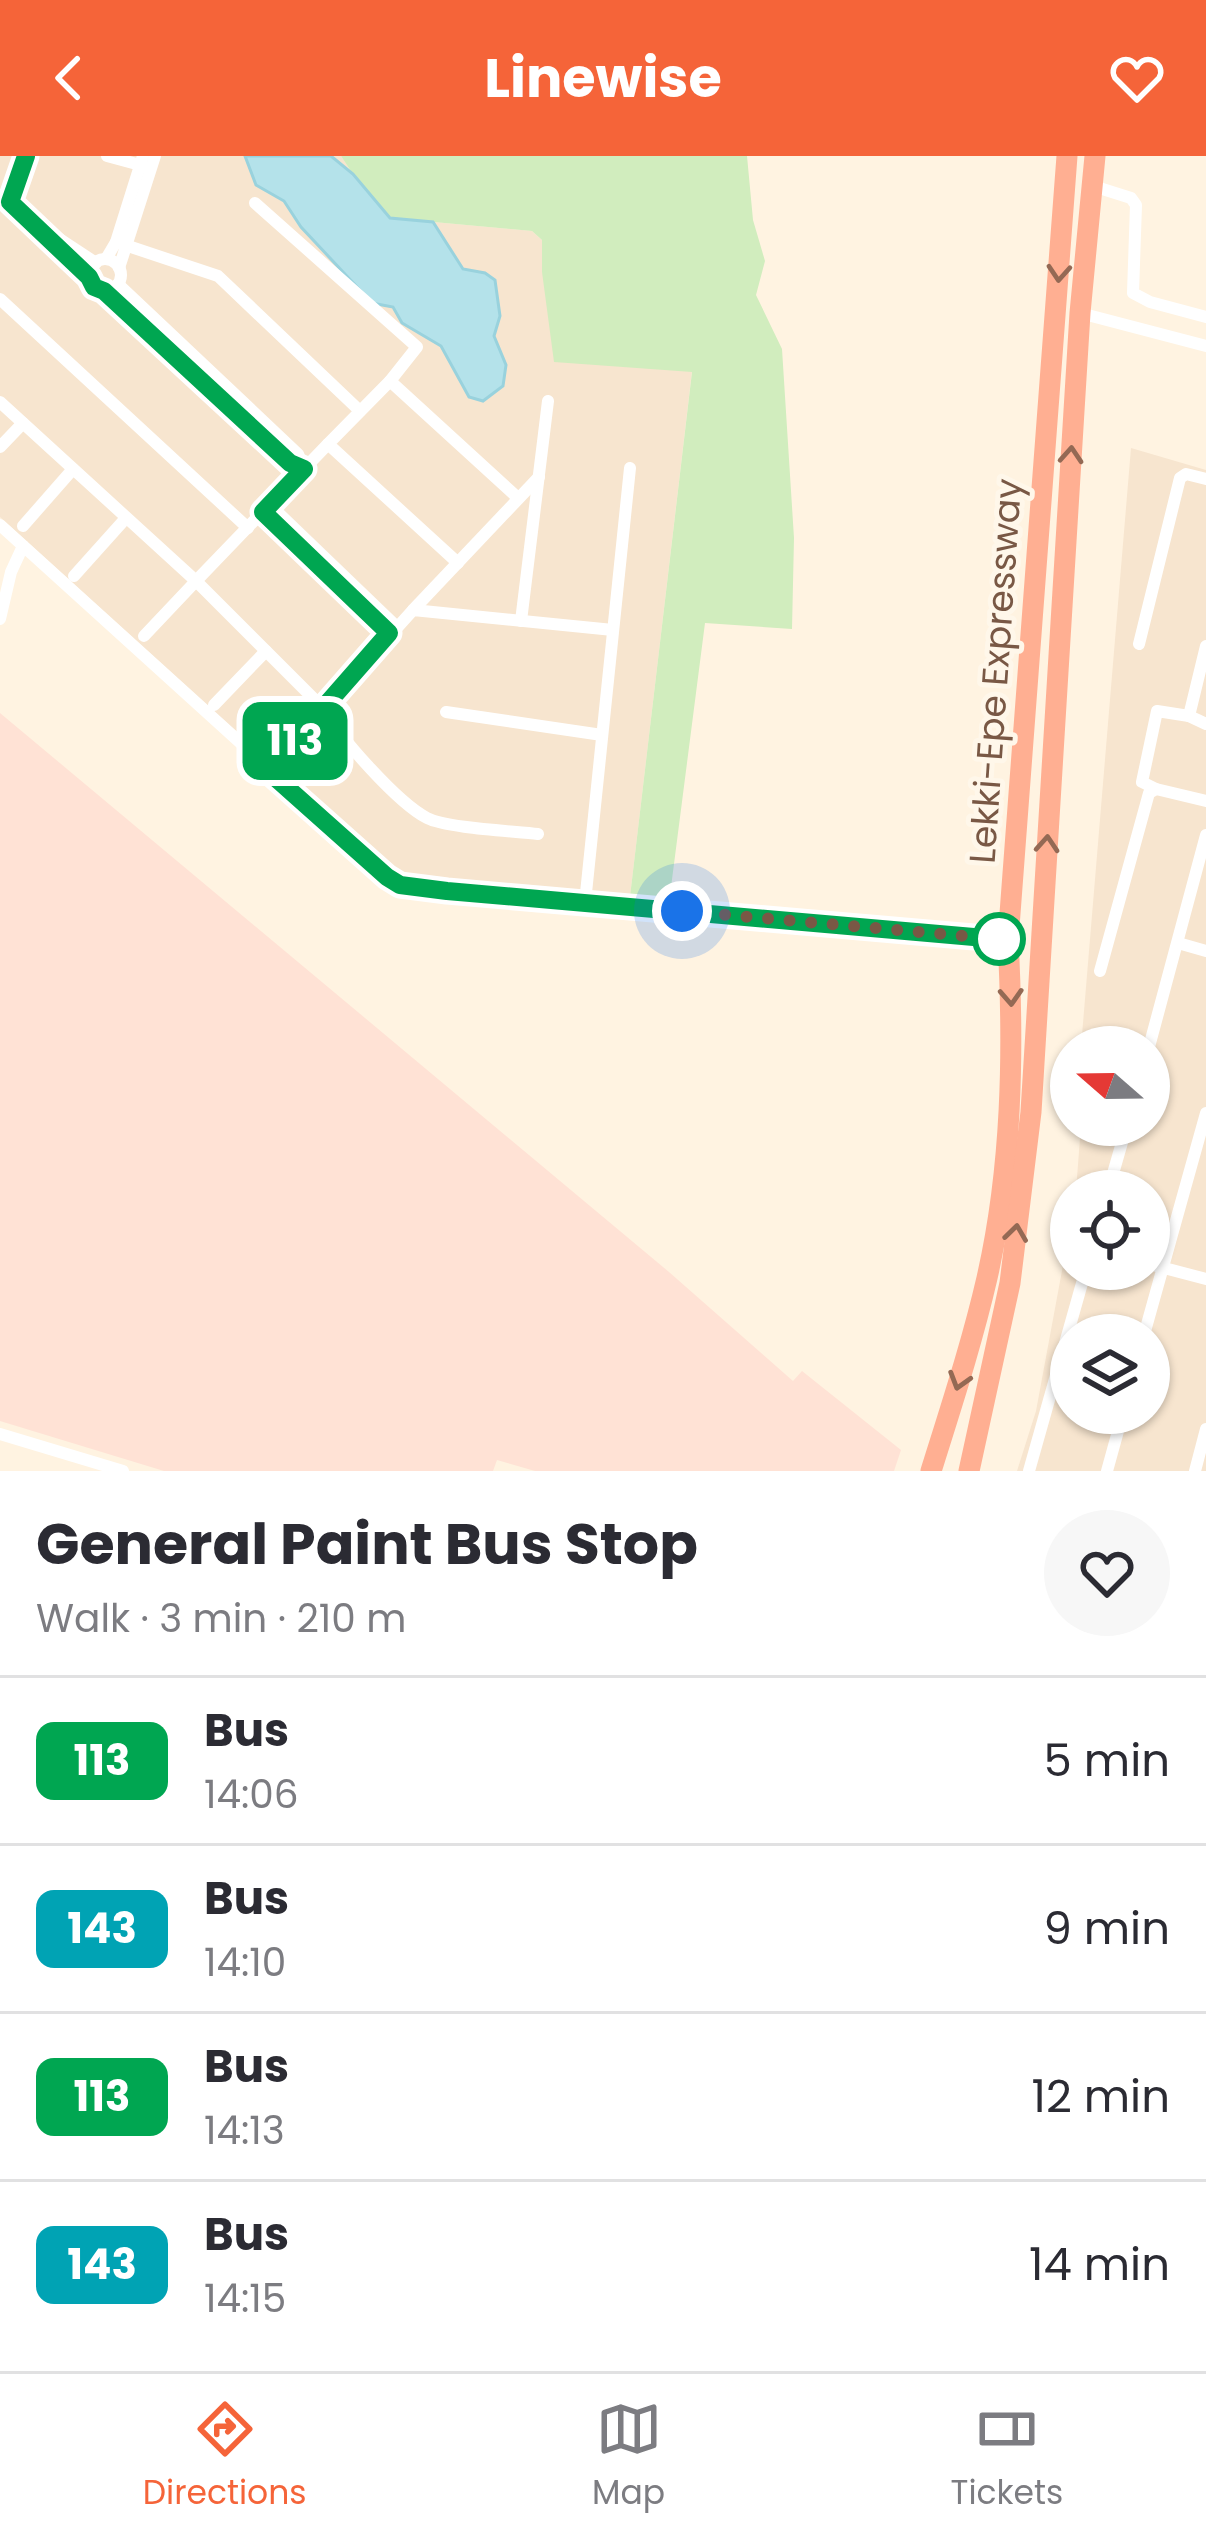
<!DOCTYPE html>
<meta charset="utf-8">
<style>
body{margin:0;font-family:Poppins,sans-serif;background:#f7f7f7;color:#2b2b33;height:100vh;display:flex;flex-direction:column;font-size:45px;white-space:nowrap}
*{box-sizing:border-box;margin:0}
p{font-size:39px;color:#7c7c81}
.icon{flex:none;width:66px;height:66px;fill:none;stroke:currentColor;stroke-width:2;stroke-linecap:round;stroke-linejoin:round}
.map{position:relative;height:1315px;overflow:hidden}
.sheet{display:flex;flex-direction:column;background:#fff;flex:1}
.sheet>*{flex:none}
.badge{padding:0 24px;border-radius:18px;font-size:42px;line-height:78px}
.needle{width:78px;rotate:290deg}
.tools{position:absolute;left:1050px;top:870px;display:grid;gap:24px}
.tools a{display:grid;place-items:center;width:120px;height:120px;border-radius:50%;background:#fff;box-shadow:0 3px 9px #0004;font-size:60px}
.you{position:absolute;width:60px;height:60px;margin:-30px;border:9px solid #fff;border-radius:50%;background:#1a73e8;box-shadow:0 0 0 18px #1a73e833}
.map>.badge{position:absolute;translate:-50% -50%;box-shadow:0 0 0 6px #fff}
.round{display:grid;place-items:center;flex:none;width:126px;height:126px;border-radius:63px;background:#f7f7f7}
.overview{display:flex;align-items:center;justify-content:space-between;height:204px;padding:0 36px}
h1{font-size:57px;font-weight:700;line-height:90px}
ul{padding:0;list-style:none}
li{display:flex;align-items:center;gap:36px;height:168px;padding:0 36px;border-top:3px solid #e1e1e2}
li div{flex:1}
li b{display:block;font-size:45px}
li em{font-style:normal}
li .badge{min-width:132px;font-weight:700;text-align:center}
header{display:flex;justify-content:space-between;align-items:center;height:156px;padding:0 36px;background:#f56439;color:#fff;font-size:54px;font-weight:700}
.menu{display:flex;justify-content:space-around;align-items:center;height:168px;border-top:3px solid #e1e1e2;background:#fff;font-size:33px;color:#7c7c81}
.menu a{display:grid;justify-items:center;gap:6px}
.menu .current{color:#f56439}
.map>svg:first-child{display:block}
.residential{fill:#f7e5cf;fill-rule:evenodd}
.commercial{fill:#ffe2d5}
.green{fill:#d1edbe}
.water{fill:#b4e2ea;stroke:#99d2dd;stroke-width:3}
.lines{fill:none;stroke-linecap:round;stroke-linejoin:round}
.street{stroke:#fff;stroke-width:12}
.highway{stroke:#ffaf92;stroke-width:21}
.oneway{stroke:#946954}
.line-casing{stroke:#fff;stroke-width:27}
.line{stroke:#00a651;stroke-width:18}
.walk{stroke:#795845;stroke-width:12;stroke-dasharray:0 21.6}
.stop-dot{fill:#fff;stroke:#00a651;stroke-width:6}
.labels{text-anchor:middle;stroke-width:10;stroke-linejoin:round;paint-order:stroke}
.street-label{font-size:36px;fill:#795845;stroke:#fff7ea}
</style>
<header><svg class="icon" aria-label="back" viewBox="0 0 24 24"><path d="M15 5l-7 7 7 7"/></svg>Linewise<svg class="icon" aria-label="heart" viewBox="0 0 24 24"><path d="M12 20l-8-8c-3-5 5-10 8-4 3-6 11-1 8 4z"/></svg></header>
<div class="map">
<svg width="1206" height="1315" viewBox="0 0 1206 1315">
<rect width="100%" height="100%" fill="#fff3e1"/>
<g class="residential">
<polygon points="0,0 341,0 362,32 390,62 532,75 543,85 542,116 692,215 629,749 396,717 297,632 295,615 282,601 265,588 250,588 0,361"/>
<path d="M1131,292L1206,314V1315H1017L1036,1255L1071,1066V1113H1149V1035H1076L1081,969H1149V891H1081ZM1071,1179H1149V1257H1071Z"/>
</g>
<polygon class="commercial" points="0,557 669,1116 793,1225 802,1215 901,1294 894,1315 535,1315 497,1304 493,1315 164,1315 0,1265"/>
<polygon class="green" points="341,0 747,0 753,64 765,105 756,139 782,193 794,382 792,473 705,467 670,739 629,749 692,216 554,206 542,116 542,84 532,75 390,62 362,32"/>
<polygon class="water" points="245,0 331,0 353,18 390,62 433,66 463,113 485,117 495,124 500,160 494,180 506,209 503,230 483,245 469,241 441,190 402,167 393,151 372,147 301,71 284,45 256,29"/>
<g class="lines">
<g class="street">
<polyline points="107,0 144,10"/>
<polyline points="1093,30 1131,42 1136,49 1133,137 1150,146 1206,161"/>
<polyline points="0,39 90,121"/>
<polyline points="10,46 26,0"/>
<polyline points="255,47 417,191 390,225 328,288 458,407"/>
<polyline points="55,80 96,107"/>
<polyline points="116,86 218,120 360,255"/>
<polyline points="106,103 116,86 143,0"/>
<circle cx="105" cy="119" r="16"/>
<polyline points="119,112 155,0"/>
<polyline points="118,128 298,298 304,313"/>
<polyline points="104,135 290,307 304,313"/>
<polyline points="0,143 248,372"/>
<polyline points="1080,157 1206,190"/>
<polyline points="390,225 518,342"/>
<polyline points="0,246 196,425 144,480"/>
<path d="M328,288L196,425L324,553C339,581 398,647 427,662C446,672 513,675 538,678"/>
<polyline points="0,291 23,267"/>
<polyline points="270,349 396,470"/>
<polyline points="263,356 389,477"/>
<polyline points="0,369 394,726 634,754 715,757 1008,784"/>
<polyline points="23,370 73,313"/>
<polyline points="74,420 126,362"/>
<polyline points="413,454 539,321"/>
<polyline points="0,463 11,416 23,390"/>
<polyline points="521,465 548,245"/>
<polyline points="1139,488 1180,322 1186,318 1206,323"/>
<polyline points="1206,490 1189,560 1206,568"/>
<polyline points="214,549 266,495"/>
<polyline points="446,556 602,579"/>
<polyline points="268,615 413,454 613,474"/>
<polyline points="1156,633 1142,626 1157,555 1189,560"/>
<polyline points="586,737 630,312"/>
<polyline points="1178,787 1206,795"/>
<polyline points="1100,815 1149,637 1156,633 1206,645"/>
<polyline points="1149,891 1206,679"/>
<polyline points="1108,1035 1127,969"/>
<polyline points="1149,1108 1206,1123"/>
<polyline points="1144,1179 1206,957"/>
<polyline points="0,1278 123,1315"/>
<polyline points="1029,1315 1086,1113"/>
<polyline points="1107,1315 1123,1257"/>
<polyline points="1195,1315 1206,1273"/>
</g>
<g class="highway">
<path d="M931,1315C951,1251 972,1187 987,1122C1012,1012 1014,896 1008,784L1067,0"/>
<polyline points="969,1315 1010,1127 1031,956 1080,157 1095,0"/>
</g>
</g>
<defs><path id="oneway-chevron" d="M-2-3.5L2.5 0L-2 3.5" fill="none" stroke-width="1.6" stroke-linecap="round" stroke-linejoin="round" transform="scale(3)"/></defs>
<g class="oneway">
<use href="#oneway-chevron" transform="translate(1059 117) rotate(94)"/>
<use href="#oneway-chevron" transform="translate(1071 299) rotate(-86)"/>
<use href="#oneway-chevron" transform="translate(1047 688) rotate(-86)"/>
<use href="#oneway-chevron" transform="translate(1011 841) rotate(87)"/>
<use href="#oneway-chevron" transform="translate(1016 1077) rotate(-82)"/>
<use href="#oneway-chevron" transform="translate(959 1225) rotate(107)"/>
</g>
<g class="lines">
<defs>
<polyline id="line" points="26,0 10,46 89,121 94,131 104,135 290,307 304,313 263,356 389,477 268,615 387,721 400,729 447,735 1008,784"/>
</defs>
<use href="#line" class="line-casing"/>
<use href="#line" class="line"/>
<polyline class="walk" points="682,755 999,783"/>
</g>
<circle class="stop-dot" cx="999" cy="783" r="24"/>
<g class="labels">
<g class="street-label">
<text transform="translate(995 515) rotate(-86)" y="13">Lekki-Epe Expressway</text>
</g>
</g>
</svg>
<div class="tools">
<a><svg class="needle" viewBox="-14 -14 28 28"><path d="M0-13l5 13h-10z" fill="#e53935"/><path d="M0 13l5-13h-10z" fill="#7c7c81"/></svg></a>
<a><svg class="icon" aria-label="locate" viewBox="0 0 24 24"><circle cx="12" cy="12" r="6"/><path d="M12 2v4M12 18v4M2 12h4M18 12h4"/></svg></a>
<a><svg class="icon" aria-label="layers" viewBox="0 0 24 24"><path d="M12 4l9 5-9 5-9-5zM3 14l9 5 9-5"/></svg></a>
</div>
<div class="you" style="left:682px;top:755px"></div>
<b class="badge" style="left:295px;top:585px;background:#00a651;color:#fff">113</b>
</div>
<section class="sheet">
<div class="overview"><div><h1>General Paint Bus Stop</h1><p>Walk · 3 min · 210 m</p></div><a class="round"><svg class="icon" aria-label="heart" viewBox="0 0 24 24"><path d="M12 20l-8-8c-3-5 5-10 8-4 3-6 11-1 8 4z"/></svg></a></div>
<ul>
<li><span class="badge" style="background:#00a651;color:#fff">113</span><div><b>Bus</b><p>14:06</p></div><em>5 min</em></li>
<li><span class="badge" style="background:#00a3b4;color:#fff">143</span><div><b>Bus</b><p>14:10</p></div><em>9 min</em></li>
<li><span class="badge" style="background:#00a651;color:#fff">113</span><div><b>Bus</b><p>14:13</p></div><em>12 min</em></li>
<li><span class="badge" style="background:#00a3b4;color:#fff">143</span><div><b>Bus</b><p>14:15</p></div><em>14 min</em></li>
</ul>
</section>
<nav class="menu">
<a class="current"><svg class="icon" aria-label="directions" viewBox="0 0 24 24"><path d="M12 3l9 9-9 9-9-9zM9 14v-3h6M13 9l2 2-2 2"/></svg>Directions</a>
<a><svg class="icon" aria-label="map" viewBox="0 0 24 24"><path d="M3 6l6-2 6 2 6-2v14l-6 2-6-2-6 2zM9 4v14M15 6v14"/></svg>Map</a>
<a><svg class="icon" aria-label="tickets" viewBox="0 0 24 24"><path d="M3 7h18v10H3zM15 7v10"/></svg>Tickets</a>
</nav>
